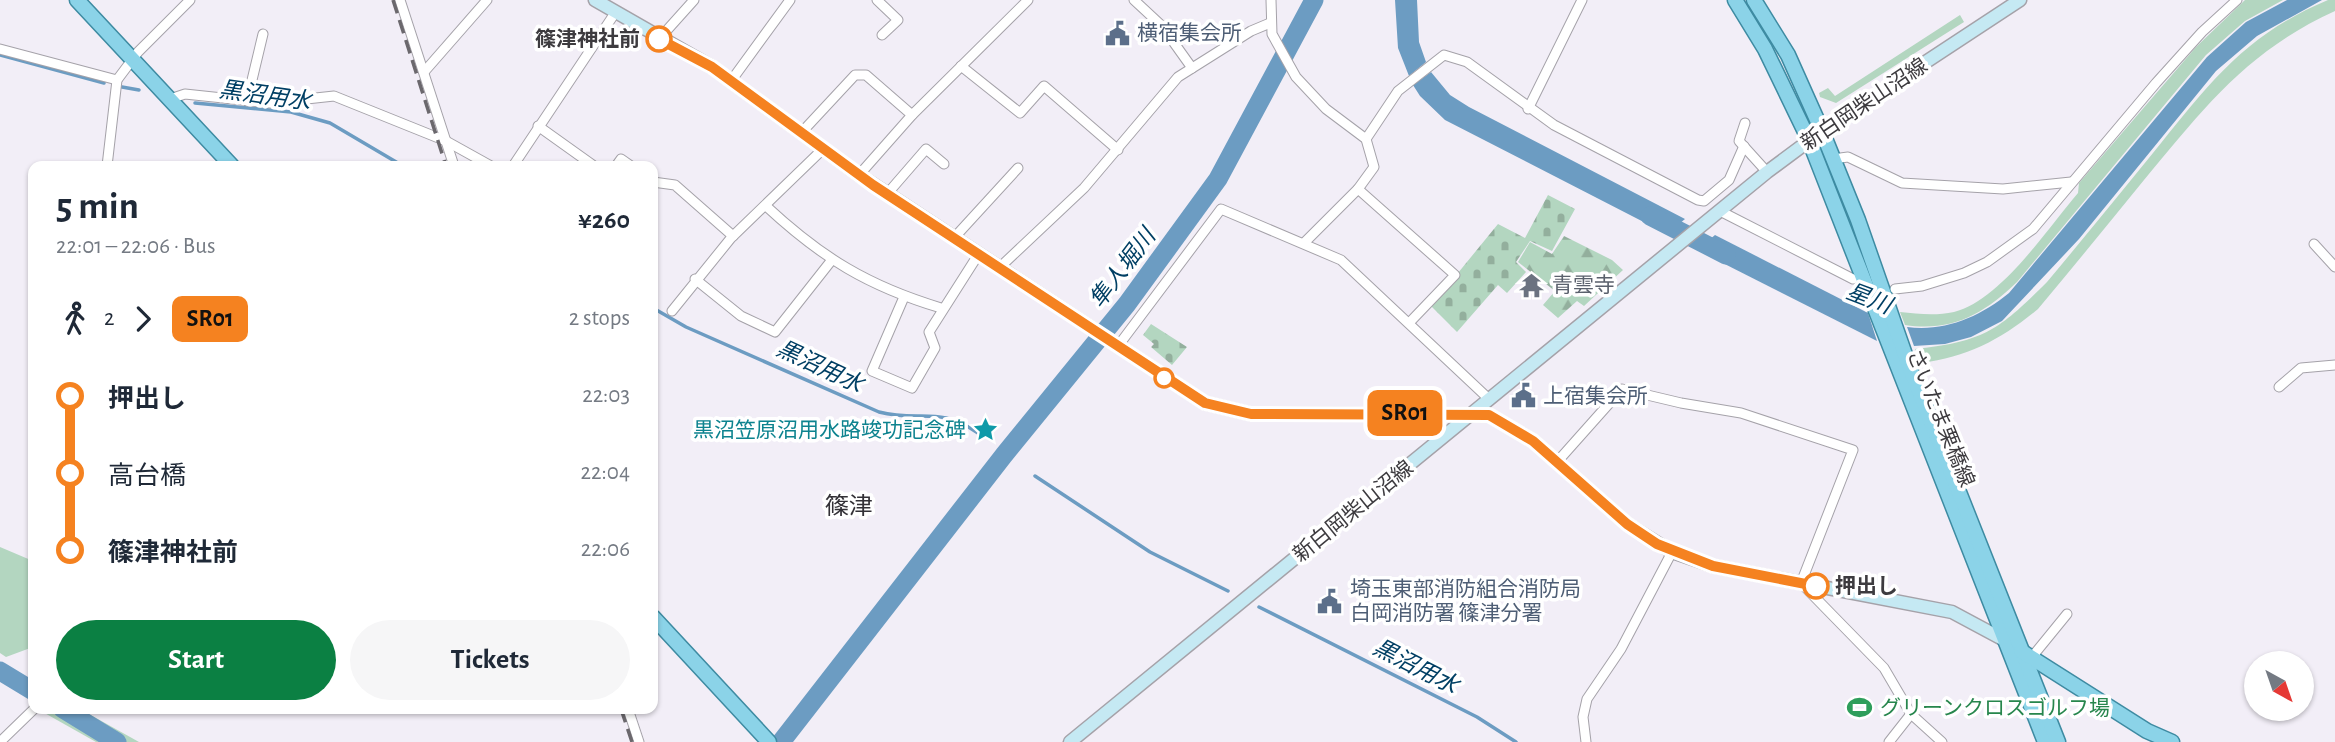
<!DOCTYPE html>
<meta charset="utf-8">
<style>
body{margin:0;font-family:"Alegreya Sans","Noto Sans JP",sans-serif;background:#f6f6f7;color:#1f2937;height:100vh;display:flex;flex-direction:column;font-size:26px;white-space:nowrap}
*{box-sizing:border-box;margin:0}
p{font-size:23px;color:#747a83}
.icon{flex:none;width:38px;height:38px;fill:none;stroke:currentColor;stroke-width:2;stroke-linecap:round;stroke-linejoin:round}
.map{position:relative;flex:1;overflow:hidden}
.side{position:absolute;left:28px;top:161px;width:630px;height:553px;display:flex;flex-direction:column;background:#fff;border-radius:14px;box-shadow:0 2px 5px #0004}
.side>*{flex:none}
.badge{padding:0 14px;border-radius:10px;font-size:24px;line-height:46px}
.needle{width:46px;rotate:140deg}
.buttons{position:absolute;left:2244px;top:651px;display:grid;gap:14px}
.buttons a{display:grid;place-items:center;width:70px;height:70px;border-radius:50%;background:#fff;box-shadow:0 2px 5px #0004;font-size:35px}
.map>.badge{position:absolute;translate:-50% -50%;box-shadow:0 0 0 4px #fff}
.legs{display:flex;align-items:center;gap:10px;height:77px;padding:0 28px;font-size:23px}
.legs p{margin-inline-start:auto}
.summary{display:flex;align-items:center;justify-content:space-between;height:119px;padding:0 28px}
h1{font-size:38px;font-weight:600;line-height:52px}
.button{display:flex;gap:14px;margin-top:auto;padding:14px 28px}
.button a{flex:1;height:80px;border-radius:42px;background:#0b8043;color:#fff;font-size:28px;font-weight:600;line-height:80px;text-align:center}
.button a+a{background:#f6f6f7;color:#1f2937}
ul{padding:0 28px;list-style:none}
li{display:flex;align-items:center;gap:24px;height:77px;font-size:26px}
li i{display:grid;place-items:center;width:10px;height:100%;margin:0 9px;background:currentColor}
li i::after{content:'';width:18px;height:18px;margin:-9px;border:5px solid;border-radius:50%;background:#fff}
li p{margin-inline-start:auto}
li:first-child i{background:linear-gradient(#0000 50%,currentColor 0)}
li:last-child i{background:linear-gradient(currentColor 50%,#0000 0)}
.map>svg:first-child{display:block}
.green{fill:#b3d6c0}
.forest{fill:url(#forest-firs)}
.cemetery{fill:url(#cemetery-stones)}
.water{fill:#6c9cc2}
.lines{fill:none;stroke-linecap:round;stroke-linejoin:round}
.stream{stroke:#6c9cc2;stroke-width:3.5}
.river{stroke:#6c9cc2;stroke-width:19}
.street-casing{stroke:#a5a2a9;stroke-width:11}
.secondary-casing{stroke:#a5a2a9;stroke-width:15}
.primary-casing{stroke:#3e8ba2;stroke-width:17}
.street{stroke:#fff;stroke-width:9}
.secondary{stroke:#c5e9f3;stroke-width:12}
.primary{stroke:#8bd3e8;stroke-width:14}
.rail{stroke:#6b686d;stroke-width:3.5;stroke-dasharray:14 7;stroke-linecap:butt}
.line-1-casing{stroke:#fff;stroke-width:16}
.line-1{stroke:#f58220;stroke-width:10}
.stop-1-dot{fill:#fff;stroke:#f58220;stroke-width:3.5}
.labels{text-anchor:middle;stroke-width:7;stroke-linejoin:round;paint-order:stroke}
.service-label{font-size:21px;fill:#4e5e75;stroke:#fff;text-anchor:start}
.stop-label{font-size:21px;font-weight:bold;fill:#3d3b3f;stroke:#fff;text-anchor:end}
.street-label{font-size:21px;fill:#3d3b3f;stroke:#fff}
.worship-label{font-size:21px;fill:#5b616d;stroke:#fff;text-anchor:start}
.culture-label{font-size:21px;fill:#0d838f;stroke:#fff;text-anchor:end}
.leisure-label{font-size:21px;fill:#27864d;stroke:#fff;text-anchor:start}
.water-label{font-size:23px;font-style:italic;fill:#003f64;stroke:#fff}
.quarter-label{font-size:24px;fill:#323036;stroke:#fff}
</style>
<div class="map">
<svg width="2335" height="742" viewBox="0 0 2335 742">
<defs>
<pattern id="forest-firs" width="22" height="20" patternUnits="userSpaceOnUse" patternTransform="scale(1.75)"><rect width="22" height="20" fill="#b3d6c0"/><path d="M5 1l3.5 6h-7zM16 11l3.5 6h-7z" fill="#93af9d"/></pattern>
<pattern id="cemetery-stones" width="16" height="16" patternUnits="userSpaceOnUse" patternTransform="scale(1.75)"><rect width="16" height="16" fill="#b3d6c0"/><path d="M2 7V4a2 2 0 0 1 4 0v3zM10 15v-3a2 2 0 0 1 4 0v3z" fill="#93af9d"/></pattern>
</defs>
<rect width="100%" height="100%" fill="#f2eef7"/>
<g class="green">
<path d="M2245,0H2283L2245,21L2206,55L2017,282C1984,314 1952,332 1905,325L1900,312C1918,314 1936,316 1954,312C2001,300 2047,229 2078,193L2079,183L2196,47Z"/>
<path d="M2328,0H2335V11C2247,51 2204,108 2144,180C2109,223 2074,266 2038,309C2002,339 1968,357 1921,363L1915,349C1984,342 1999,330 2047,282C2083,239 2118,196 2153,153C2208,85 2244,35 2328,0Z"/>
<polygon points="1960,15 1964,22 1836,103 1820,97 1819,93 1828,88 1835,96"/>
<polygon points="0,547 33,561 31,598 33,647 6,657 0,653"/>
<polygon points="42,709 80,709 139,742 96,742 41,711"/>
</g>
<polygon class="forest" points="1564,236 1612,260 1623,270 1584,306 1577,301 1558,318 1543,305 1555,291 1518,262 1530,242 1552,254"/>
<g class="cemetery">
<polygon points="1548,195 1575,209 1552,251 1530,241 1516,262 1526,272 1507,293 1498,285 1457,332 1431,306 1498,224 1525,238"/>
<polygon points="1151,324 1187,347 1172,365 1151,347 1154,344 1143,335"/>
</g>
<g class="water">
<polygon points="1395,0 1417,0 1419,42 1426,62 1409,76 1398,48"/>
<path d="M2287,0H2322L2257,36L2216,71L2079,239L2002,321L1971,337L1945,344L1914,346L1907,327C1944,332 1980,317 2009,293L2207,57L2246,22Z"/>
<polygon points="1431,72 1450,95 1469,107 1685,219 1667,234 1445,120 1420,96 1413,85"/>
<polygon points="1715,235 1868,313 1877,341 1697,250"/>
</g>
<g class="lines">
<g class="stream">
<polyline points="0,55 104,83"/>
<polyline points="122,87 139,90"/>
<polyline points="195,103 291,112 330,123 403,166"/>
<path d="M653,308L686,327L879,412C921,423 937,405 978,433"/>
<polyline points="1035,476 1150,552 1228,591"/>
<polyline points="1259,607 1477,717 1516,742"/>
</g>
<g class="river">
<polyline points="1650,216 1726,255"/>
<polyline points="0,671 33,691"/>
<polyline points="63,709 117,742"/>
<polyline points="781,742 1004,455 1127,304 1218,179 1314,0"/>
</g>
<defs>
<g id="street">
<polyline points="400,0 454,166"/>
<polyline points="877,0 898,20 882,35"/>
<polyline points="1134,0 1162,26 1192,68"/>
<polyline points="1271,0 1272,34 1296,77 1326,109 1366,139 1374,167 1358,189 1304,243"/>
<polyline points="659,39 694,0"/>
<polyline points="0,49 117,80"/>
<polyline points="961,66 1020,113 1044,86 1118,150"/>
<polyline points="424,72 487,0"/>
<polyline points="731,81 790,0"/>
<polyline points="170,99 185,94 270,103 334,96 446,141 491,166"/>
<polyline points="247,101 263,34"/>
<polyline points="1528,109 1582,0"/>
<polyline points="1745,123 1739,141 1767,172"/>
<polyline points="538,126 594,166"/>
<polyline points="801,133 855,75 866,75 912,115"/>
<polyline points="1366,139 1398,91 1444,55 1467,62 1554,125 1698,200 1704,201 1729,180 1744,146"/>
<polyline points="1833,159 1848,157 1902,183 2003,189 2071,182"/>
<polyline points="107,166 117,80 138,52 190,0"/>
<polyline points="513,166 615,13"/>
<polyline points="616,166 621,159 631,166"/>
<polyline points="859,175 912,115 1028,0"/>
<polyline points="653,182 675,185 733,236"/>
<polyline points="1358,189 1455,275 1409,323"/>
<polyline points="887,194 926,149 944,164"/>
<path d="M766,206C822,258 868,286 941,308"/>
<polyline points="1720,211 1853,279"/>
<polyline points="953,239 1018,168"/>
<polyline points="2314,244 2335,267"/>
<polyline points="998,269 1084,188 1178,77 1251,31 1270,23"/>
<polyline points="695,279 741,316 775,332 831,261"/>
<polyline points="1895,289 1922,286 1964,273 1987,262 2033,229 2156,83 2202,32 2237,0"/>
<polyline points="904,297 872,371 912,388 935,348 929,332 978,255"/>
<polyline points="672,311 731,238 823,149"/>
<polyline points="1118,346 1221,209 1341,260 1490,400"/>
<polyline points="2279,387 2301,368 2335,365"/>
<polyline points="1557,462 1622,389 1681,403 1741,413 1853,450 1801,583 1884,668 1911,714 1942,742"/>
<polyline points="2034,660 2036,652 2067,614"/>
<polyline points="628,709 639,742"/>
<polyline points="0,742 34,709"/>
<polyline points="1586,742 1583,717 1587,699 1621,649 1672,552"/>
<polyline points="1889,742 1911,714"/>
</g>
<g id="secondary">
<polyline points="595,0 712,67 859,175 1205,403 1251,414 1489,415 1533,441 1627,524 1672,552 1713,566 1952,612 2008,642"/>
<polyline points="1070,742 1767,172 1833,123 2020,0"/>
</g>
<g id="primary">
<polyline points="77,0 232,166"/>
<polyline points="1735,0 1765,49 1809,140 2045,742"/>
<polyline points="1754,0 1788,55 1822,131 1858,220 1909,366 2058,742"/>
<polyline points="653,617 769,742"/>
<polyline points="2021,651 2147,731 2172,742"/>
</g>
</defs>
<use href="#street" class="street-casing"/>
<use href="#secondary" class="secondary-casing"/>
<use href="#primary" class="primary-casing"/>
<use href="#street" class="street"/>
<use href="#secondary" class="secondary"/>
<use href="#primary" class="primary"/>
<g class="rail">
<polyline points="393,0 446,166"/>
<polyline points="621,709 632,742"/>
</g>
</g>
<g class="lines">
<defs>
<polyline id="line-1" points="659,39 712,67 873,185 1205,403 1251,414 1489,415 1533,441 1627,524 1657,544 1713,566 1816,586"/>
</defs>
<use href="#line-1" class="line-1-casing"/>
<use href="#line-1" class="line-1"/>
</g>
<defs>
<symbol id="civic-bare" viewBox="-9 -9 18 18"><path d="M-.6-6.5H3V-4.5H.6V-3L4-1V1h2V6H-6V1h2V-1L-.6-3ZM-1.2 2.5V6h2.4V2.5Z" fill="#5c6f8a" stroke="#fff" stroke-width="2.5" paint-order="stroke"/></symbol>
<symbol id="temple-bare" viewBox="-9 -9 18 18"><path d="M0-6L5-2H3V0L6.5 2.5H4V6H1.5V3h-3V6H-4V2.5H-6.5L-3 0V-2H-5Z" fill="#6b7280" stroke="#fff" stroke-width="2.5" paint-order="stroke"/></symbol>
<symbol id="sight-bare" viewBox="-9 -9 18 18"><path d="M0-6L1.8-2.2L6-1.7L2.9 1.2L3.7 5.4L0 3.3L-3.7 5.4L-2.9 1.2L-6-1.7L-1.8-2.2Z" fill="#0f9aa8" stroke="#fff" stroke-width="2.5" paint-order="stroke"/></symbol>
<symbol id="stadium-bare" viewBox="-9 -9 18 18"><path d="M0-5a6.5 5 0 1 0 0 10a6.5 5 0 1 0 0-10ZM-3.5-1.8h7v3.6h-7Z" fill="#2e9e5b" stroke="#fff" stroke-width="2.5" paint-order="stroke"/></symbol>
</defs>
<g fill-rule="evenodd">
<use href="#civic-bare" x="1100" y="16" width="35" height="35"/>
<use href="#temple-bare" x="1514" y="268" width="35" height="35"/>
<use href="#civic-bare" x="1506" y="378" width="35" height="35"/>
<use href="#sight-bare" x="968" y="412" width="35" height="35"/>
<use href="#civic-bare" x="1312" y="584" width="35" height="35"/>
<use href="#stadium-bare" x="1842" y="690" width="35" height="35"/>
</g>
<g class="stop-1-dot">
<circle cx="659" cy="39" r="12"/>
<circle cx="1164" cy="378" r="9"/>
<circle cx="1816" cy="586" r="12"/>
</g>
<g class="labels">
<g class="service-label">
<text x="1137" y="40">横宿集会所</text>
<text x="1543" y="403">上宿集会所</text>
<text x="1350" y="596">埼玉東部消防組合消防局<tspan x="1350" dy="24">白岡消防署 篠津分署</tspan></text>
</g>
<g class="stop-label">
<text x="640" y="46">篠津神社前</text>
<text x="1835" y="593" text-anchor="start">押出し</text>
</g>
<g class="street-label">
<text transform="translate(1864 104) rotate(-34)" y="7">新白岡柴山沼線</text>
<text transform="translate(1941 418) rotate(68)" y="7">さいたま栗橋線</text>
<text transform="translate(1353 511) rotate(-39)" y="7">新白岡柴山沼線</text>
</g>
<g class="worship-label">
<text x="1552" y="292">青雲寺</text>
</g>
<g class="culture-label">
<text x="966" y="437">黒沼笠原沼用水路竣功記念碑</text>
</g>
<g class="leisure-label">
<text x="1880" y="715">グリーンクロスゴルフ場</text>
</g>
<g class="water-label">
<text transform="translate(265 95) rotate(8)" y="8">黒沼用水</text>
<text transform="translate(1122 268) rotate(-53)" y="8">隼人堀川</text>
<text transform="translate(1869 298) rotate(21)" y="8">星川</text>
<text transform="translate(820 366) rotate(25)" y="8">黒沼用水</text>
<text transform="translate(1416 666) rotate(27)" y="8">黒沼用水</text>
</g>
<g class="quarter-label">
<text x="849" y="514">篠津</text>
</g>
</g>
</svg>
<div class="buttons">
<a><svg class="needle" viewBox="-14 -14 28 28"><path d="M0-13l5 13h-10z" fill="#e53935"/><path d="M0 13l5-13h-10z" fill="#747a83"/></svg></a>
</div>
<b class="badge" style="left:1405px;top:413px;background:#f58220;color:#111">SR01</b>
<section class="side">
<div class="summary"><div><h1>5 min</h1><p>22:01 – 22:06 · Bus</p></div><b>¥260</b></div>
<div class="legs"><svg class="icon" aria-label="walk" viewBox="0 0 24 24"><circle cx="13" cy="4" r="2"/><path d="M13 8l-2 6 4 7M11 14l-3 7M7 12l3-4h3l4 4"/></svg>2<svg class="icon" aria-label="forward" viewBox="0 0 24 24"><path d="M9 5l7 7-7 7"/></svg><b class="badge" style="background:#f58220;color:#111">SR01</b><p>2 stops</p></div>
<ul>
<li><i style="color:#f58220"></i><b>押出し</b><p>22:03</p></li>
<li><i style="color:#f58220"></i><span>高台橋</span><p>22:04</p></li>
<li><i style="color:#f58220"></i><b>篠津神社前</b><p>22:06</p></li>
</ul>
<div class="button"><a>Start</a><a>Tickets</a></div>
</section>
</div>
